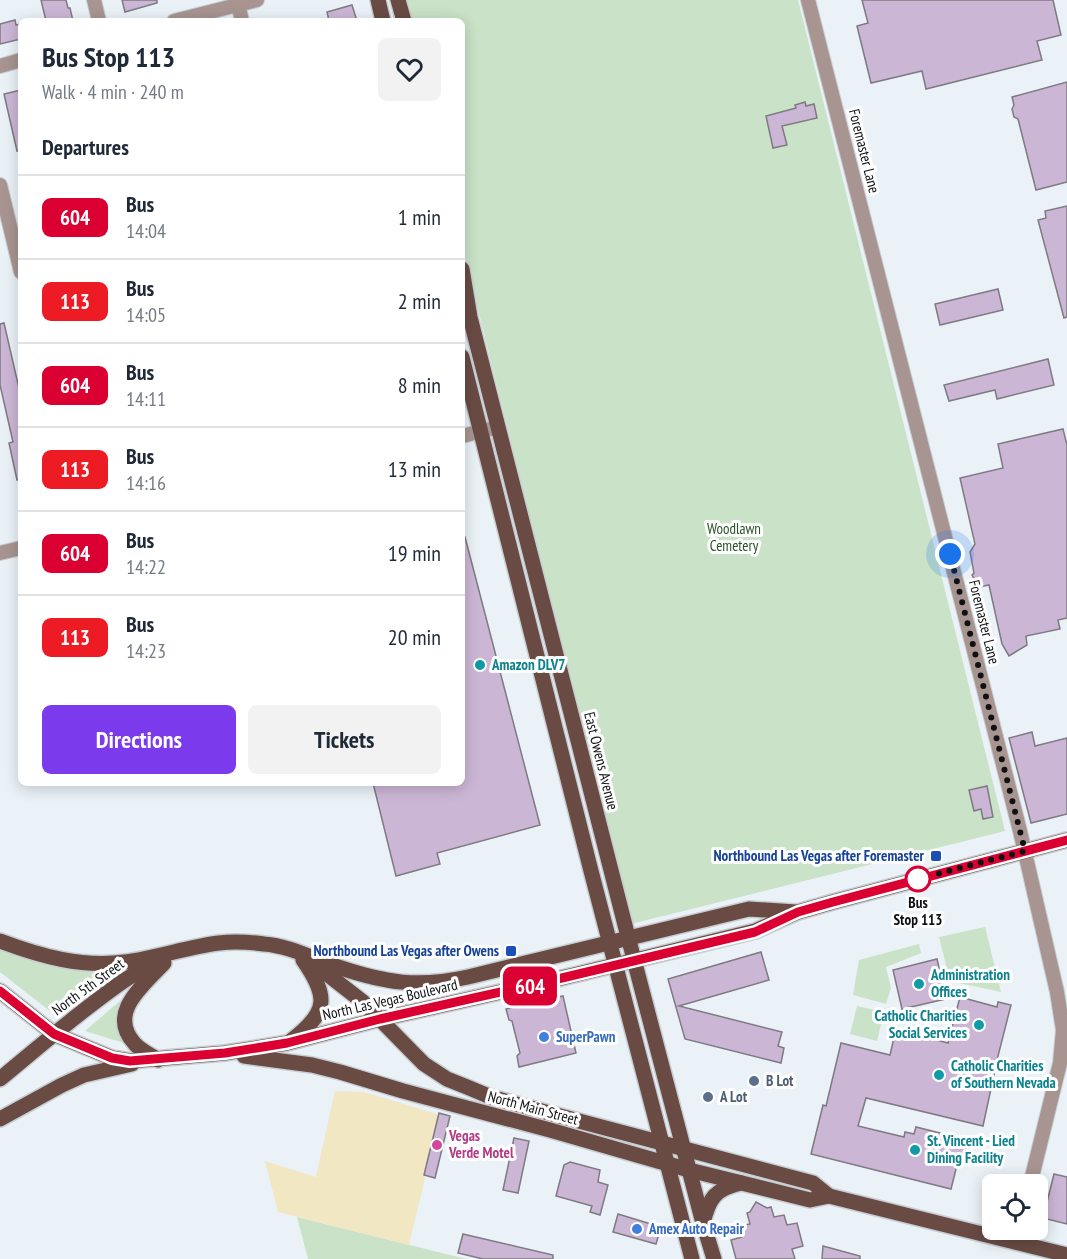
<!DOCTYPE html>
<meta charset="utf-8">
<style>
body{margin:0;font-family:"PT Sans Narrow",sans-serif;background:#f2f2f3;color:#1f2937;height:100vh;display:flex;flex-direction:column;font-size:22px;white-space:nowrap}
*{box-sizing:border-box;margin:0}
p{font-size:20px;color:#747a83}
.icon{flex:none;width:33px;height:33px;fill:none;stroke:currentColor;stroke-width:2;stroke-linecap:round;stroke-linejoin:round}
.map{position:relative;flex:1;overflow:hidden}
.panel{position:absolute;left:18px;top:18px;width:447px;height:768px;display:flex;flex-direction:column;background:#fff;border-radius:9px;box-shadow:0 3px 15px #0003}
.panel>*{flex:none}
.badge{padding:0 12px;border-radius:9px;font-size:21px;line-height:39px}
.tools{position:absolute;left:982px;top:1174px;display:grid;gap:12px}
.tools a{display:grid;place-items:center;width:66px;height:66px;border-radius:9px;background:#fff;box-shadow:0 3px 15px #0003;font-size:30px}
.you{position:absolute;width:30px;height:30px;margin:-15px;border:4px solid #fff;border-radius:50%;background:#1a73e8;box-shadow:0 0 0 9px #1a73e833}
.map>.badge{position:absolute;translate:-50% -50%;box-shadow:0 0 0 3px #fff}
h2{padding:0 24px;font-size:22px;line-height:54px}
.round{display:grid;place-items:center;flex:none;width:63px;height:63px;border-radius:9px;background:#f2f2f3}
.summary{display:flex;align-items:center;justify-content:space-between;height:102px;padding:0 24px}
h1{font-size:28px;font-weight:700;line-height:45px}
.action{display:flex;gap:12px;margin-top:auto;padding:12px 24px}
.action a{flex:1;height:69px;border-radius:9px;background:#7c3aed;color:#fff;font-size:24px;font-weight:700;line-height:69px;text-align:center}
.action a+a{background:#f2f2f3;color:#1f2937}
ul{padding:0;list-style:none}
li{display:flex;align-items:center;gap:18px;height:84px;padding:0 24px;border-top:2px solid #e0e1e3}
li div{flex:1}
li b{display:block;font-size:22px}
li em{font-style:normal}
li .badge{min-width:66px;font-weight:700;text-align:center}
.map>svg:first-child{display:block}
.green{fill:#cae2c8}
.sand{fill:#f1e7c2}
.building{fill:#ccb6d6;stroke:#7f7a81;stroke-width:1.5}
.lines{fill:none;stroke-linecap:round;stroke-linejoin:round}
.minor-casing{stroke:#c7ced3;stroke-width:16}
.major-casing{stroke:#c7ced3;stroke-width:18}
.minor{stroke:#a89591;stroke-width:14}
.major{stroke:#694b44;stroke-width:15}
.line-casing{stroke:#fff;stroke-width:14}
.line{stroke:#da0032;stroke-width:9}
.walk{stroke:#0f1113;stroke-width:6;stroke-dasharray:0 10.8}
.culture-dot{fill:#0f9aa8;stroke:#fefefe;stroke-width:2}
.transit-dot{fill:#1a4fb4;stroke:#fefefe;stroke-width:2}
.stop-dot{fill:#fff;stroke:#da0032;stroke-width:3}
.shop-dot{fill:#3f7fe0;stroke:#fefefe;stroke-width:2}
.service-dot{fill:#5c6f8a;stroke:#fefefe;stroke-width:2}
.hotel-dot{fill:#d1479c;stroke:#fefefe;stroke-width:2}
.labels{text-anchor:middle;stroke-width:6;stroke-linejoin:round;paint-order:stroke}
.street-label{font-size:15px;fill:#0f1113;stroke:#fefefe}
.park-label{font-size:15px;fill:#2b5229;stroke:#fefefe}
.culture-label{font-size:15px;font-weight:bold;fill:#0d838f;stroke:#fefefe;text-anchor:start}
.transit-label{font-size:15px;font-weight:bold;fill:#164399;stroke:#fefefe;text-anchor:end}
.stop-label{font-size:15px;font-weight:bold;fill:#0f1113;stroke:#fefefe}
.shop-label{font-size:15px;font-weight:bold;fill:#366cbe;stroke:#fefefe;text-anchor:start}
.service-label{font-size:15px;font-weight:bold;fill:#4e5e75;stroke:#fefefe;text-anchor:start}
.hotel-label{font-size:15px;font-weight:bold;fill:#b23c85;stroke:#fefefe;text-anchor:start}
</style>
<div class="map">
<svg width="1067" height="1259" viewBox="0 0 1067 1259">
<rect width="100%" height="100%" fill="#eaf2f8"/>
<g class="green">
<polygon points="401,0 798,0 1005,831 631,924 462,245 462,21 406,21"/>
<polygon points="985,927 1001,992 950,981 939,937"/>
<polygon points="919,944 921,953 886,967 891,988 886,1004 853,995 859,960"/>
<path d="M0,949L51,965L108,970L118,969L120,973C112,981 100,982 90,989C78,996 67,1006 55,1015L0,972Z"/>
<polygon points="120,1001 119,1016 124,1043 85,1031"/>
<polygon points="857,1006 884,1012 877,1041 850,1034"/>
<polygon points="297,1217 458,1257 467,1259 308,1259"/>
</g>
<polygon class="sand" points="335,1091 364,1092 440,1115 409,1245 278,1212 265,1161 316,1177"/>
<g class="building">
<polygon points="41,0 66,0 68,8 70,8 73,21 46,21"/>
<polygon points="122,0 157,0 157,3 125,12"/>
<polygon points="862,0 1053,0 1061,35 1037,41 1042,60 926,89 922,71 871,83 857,26 868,23"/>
<polygon points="352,5 357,21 329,21 327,12"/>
<polygon points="15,20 16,25 21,24 21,39 0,44 0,24"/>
<polygon points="1067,82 1067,182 1036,190 1018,119 1014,117 1012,109 1014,105 1012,97"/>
<polygon points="21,90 21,150 17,151 4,94"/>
<polygon points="805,102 806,106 814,104 817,118 782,126 787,145 773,148 766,116 796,108 795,105"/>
<polygon points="1067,206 1067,317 1064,318 1038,220 1046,218 1045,211"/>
<polygon points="998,289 1003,310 940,325 935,304"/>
<polygon points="4,323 21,397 21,480 17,480 9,443 13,442 0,385 0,324"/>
<polygon points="1048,359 1054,385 997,399 995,390 949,401 944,385"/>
<polygon points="1063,429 1067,445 1067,618 1058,620 1060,629 1026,636 1027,645 1009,656 1002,644 989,585 979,587 972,575 974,573 970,552 975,544 960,478 1003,468 998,444"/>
<polygon points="465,537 540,825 437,853 440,864 396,876 373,783 462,783 462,538"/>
<polygon points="1032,732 1035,746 1067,738 1067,814 1031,823 1009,738"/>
<polygon points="987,786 993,817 983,819 981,809 974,811 969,790"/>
<polygon points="761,952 769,980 679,1006 782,1032 778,1046 784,1048 781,1063 685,1039 668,979"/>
<polygon points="937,959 946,999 902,1009 893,970"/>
<polygon points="563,996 576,1053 519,1067 517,1056 520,1053 512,1021 509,1020 506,1009"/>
<polygon points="960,997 997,1007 998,1002 1011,1005 998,1056 983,1126 866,1098 858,1126 904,1137 905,1132 914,1134 916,1127 968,1140 963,1162 958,1161 951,1189 811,1154 823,1105 826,1106 841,1043 890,1055 896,1029 948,1043"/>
<polygon points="439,1113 450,1116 435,1178 424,1175"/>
<polygon points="514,1138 529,1141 518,1193 503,1190"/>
<polygon points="570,1162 600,1170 598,1182 608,1185 600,1215 590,1212 592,1206 556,1196 564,1165"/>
<polygon points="1054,1174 1067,1177 1067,1224 1043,1218"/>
<polygon points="756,1202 767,1208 771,1207 774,1217 784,1215 787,1225 797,1223 803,1246 792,1249 795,1259 736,1259 731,1240 742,1237 739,1226 750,1224 747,1213 750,1212"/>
<polygon points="618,1214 661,1227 656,1244 613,1232"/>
<polygon points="463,1234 553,1255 553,1259 483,1259 458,1253"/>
<polygon points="823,1246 860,1256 860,1259 822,1259"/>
</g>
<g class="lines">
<defs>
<g id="minor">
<polyline points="94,0 99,21"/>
<polyline points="237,0 242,21"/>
<polyline points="808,0 1020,831 1057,992 1063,1030 1060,1063 1030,1185"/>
<polyline points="174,21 257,0"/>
<polyline points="0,66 21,60"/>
<polyline points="0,185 21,272"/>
<polyline points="462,436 498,427"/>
<polyline points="0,553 21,548"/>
<polyline points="1017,1243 1020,1230"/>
</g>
<g id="major">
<polyline points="378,0 383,21"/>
<polyline points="398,0 404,21"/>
<polyline points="462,269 470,317 626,929 703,1223 714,1259"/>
<polyline points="462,357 590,867 692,1259"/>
<path d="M0,941C40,956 82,968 125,962C157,958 187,947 219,943C234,941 249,942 264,944C290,946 313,959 338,967C386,983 418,988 468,977L749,909L796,912"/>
<polyline points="313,963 363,1002 424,1064 447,1079 467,1087 491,1097 560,1116 813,1183 829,1196"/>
<polyline points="0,991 54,1034 112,1058 130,1061 225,1053 287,1043 380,1019 545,982 755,931 798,912 833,902 1067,840"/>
<path d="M292,1040C328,1012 329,997 303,960"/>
<polyline points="244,1056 312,1065 340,1072 403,1091 550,1130 689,1170 810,1200 829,1196 1067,1255"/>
<path d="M158,1060C151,1055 141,1051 135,1044C106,1013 144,985 164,963"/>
<path d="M0,1079C40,1046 79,1012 122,982C133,974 146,968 158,961"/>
<polyline points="0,1119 62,1085 84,1075 132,1064"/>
<path d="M703,1223C709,1198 715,1189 741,1183"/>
</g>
</defs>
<use href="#minor" class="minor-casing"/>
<use href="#major" class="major-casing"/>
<use href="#minor" class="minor"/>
<use href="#major" class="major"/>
</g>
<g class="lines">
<defs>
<polyline id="line" points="0,991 54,1034 112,1058 130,1061 225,1053 287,1043 380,1019 545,982 755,932 798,912 833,902 1067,840"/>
</defs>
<use href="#line" class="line-casing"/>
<use href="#line" class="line"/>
<polyline class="walk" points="918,879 1025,851 950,554"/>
</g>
<g class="culture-dot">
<circle cx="480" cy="665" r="6"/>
<circle cx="919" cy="984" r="6"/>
<circle cx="979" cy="1025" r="6"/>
<circle cx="939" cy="1075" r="6"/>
<circle cx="915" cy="1150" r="6"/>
</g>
<g class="transit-dot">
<rect x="930" y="850" width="12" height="12" rx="3"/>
<rect x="505" y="945" width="12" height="12" rx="3"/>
</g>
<circle class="stop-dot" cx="918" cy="879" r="12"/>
<g class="shop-dot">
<circle cx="544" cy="1037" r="6"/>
<circle cx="637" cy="1229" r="6"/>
</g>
<g class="service-dot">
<circle cx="754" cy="1081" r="6"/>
<circle cx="708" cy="1097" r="6"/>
</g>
<circle class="hotel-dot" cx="437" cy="1145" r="6"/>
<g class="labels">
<g class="street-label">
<text transform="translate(864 151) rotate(76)" y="5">Foremaster Lane</text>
<text transform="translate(984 622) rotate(76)" y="5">Foremaster Lane</text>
<text transform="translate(601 761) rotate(76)" y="5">East Owens Avenue</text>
<text transform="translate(88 987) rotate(-36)" y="5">North 5th Street</text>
<text transform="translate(390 1000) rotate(-13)" y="5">North Las Vegas Boulevard</text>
<text transform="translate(533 1108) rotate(15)" y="5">North Main Street</text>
</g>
<g class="park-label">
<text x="734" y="534">Woodlawn<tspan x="734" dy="17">Cemetery</tspan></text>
</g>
<g class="culture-label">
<text x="492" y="670">Amazon DLV7</text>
<text x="931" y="980">Administration<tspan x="931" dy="17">Offices</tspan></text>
<text x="967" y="1021" text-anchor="end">Catholic Charities<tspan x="967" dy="17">Social Services</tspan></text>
<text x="951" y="1071">Catholic Charities<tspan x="951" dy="17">of Southern Nevada</tspan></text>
<text x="927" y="1146">St. Vincent - Lied<tspan x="927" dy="17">Dining Facility</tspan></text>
</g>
<g class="transit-label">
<text x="924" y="861">Northbound Las Vegas after Foremaster</text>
<text x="499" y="956">Northbound Las Vegas after Owens</text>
</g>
<g class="stop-label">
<text x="918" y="908">Bus<tspan x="918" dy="17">Stop 113</tspan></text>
</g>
<g class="shop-label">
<text x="556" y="1042">SuperPawn</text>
<text x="649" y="1234">Amex Auto Repair</text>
</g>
<g class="service-label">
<text x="766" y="1086">B Lot</text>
<text x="720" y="1102">A Lot</text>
</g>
<g class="hotel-label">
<text x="449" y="1141">Vegas<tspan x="449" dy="17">Verde Motel</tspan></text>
</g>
</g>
</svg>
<div class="tools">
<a><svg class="icon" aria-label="locate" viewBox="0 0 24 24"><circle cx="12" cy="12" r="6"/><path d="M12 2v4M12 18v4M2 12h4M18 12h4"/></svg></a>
</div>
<div class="you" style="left:950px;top:554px"></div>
<b class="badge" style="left:530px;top:986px;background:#da0032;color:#fff">604</b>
<section class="panel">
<div class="summary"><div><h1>Bus Stop 113</h1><p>Walk · 4 min · 240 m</p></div><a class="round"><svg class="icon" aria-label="heart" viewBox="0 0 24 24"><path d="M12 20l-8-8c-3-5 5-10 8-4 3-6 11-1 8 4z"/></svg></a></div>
<h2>Departures</h2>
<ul>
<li><span class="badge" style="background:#da0032;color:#fff">604</span><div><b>Bus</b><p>14:04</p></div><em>1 min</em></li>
<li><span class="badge" style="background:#ed1b24;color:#fff">113</span><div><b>Bus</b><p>14:05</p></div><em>2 min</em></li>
<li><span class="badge" style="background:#da0032;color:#fff">604</span><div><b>Bus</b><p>14:11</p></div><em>8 min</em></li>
<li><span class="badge" style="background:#ed1b24;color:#fff">113</span><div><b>Bus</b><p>14:16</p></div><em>13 min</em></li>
<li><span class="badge" style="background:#da0032;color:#fff">604</span><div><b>Bus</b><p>14:22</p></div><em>19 min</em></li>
<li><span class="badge" style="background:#ed1b24;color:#fff">113</span><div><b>Bus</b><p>14:23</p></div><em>20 min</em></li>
</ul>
<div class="action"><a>Directions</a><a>Tickets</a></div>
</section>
</div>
